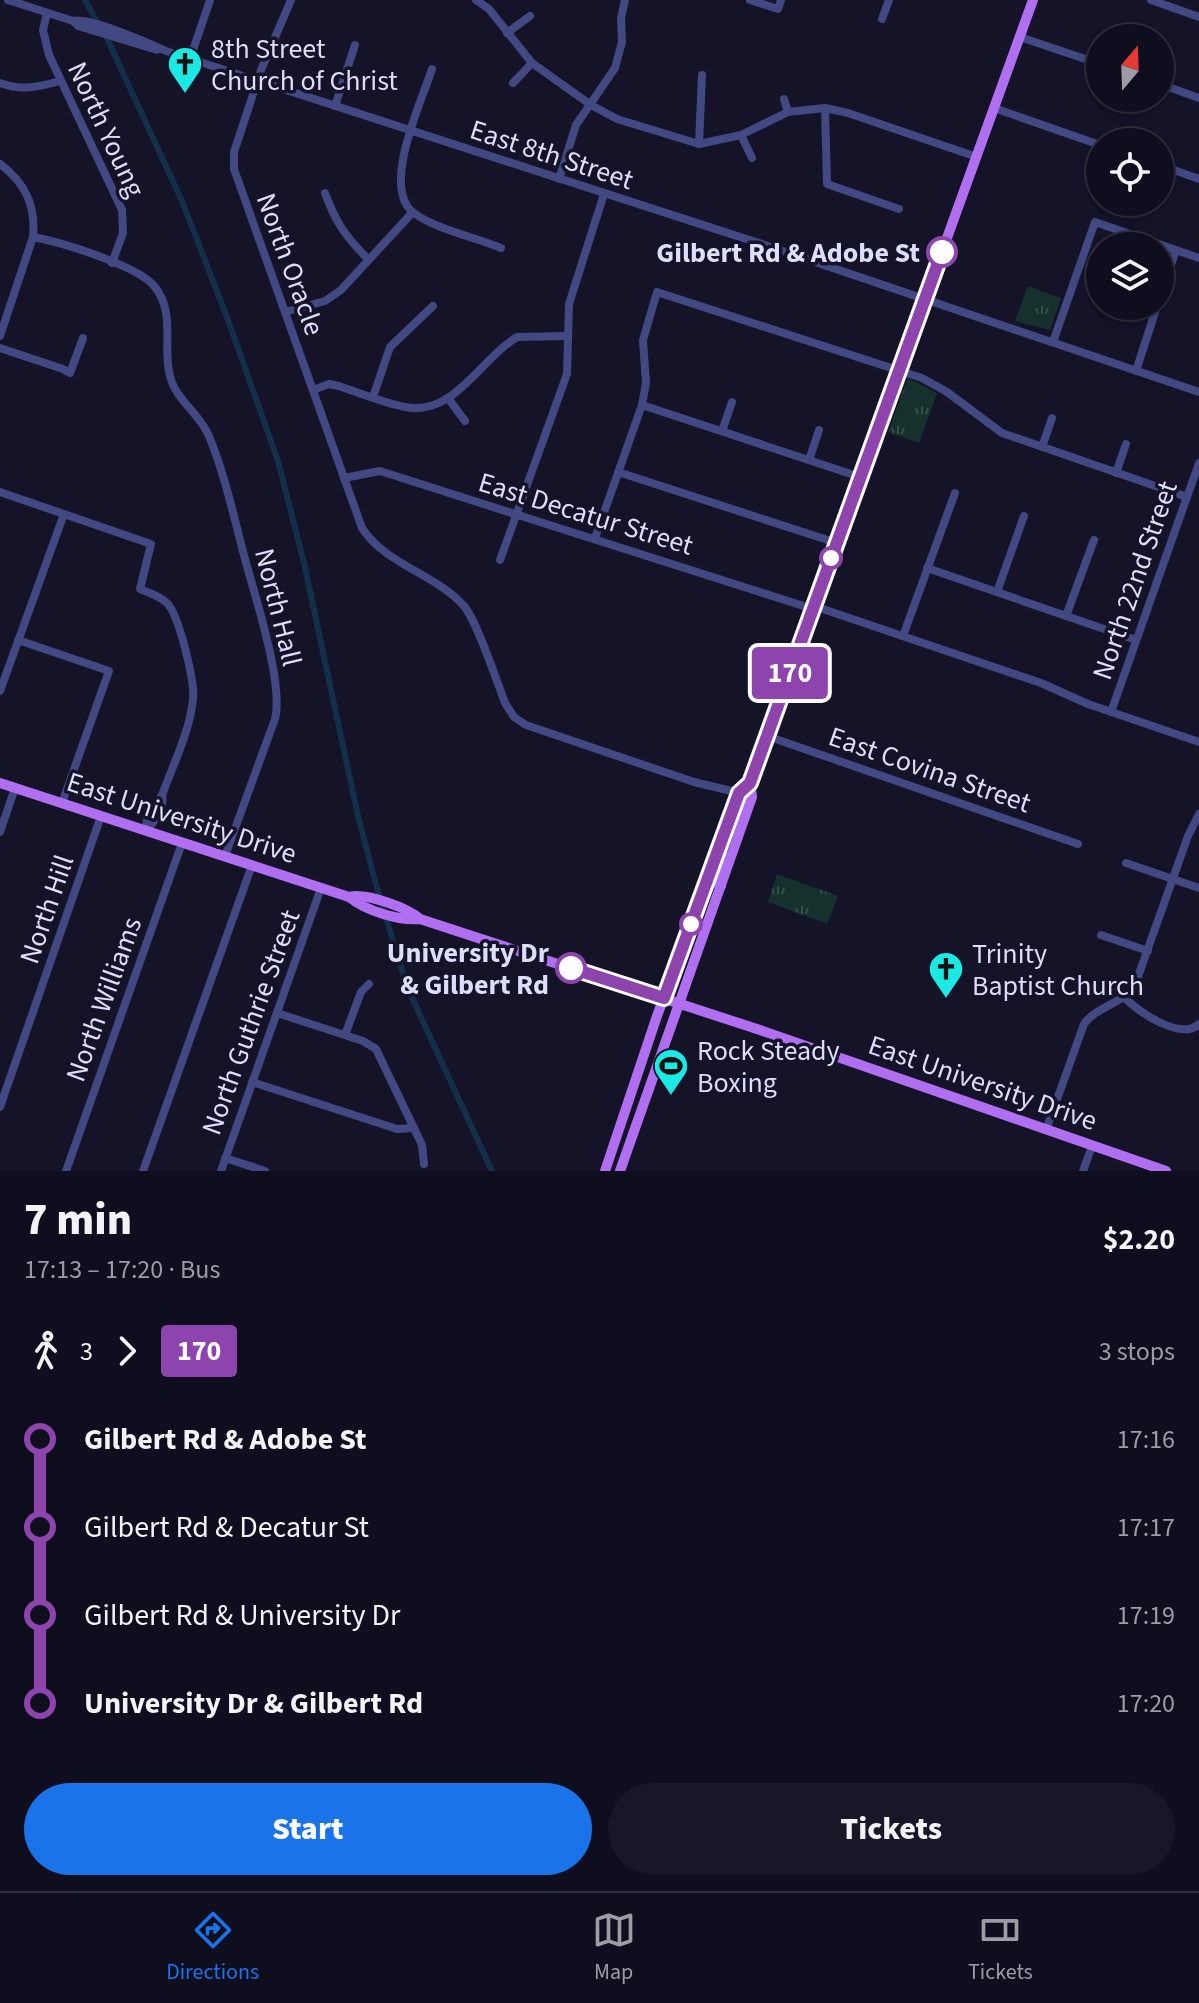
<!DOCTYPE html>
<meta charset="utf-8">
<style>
body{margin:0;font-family:"Source Sans 3",sans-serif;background:#181727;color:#f1f3f6;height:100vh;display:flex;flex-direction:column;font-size:30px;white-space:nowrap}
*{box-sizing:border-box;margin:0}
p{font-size:26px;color:#9b9ca4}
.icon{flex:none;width:44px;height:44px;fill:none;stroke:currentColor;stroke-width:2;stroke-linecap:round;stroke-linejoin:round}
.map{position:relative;height:1171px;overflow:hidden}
.drawer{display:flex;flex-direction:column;background:#0f0e1e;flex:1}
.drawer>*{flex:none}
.badge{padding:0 16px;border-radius:6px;font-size:28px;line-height:52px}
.needle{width:52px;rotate:19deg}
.tools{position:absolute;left:1086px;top:24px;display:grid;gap:16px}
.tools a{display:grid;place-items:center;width:88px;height:88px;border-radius:50%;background:#0f0e1e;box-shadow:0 4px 12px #0003,0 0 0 2px #2f2e3c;font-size:40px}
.map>.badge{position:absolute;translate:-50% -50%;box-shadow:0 0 0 4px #fff}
.legs{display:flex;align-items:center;gap:12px;height:88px;padding:0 24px;font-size:26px}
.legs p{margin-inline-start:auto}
.headline{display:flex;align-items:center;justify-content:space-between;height:136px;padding:0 24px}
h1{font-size:44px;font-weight:800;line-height:60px}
.button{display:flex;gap:16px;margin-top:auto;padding:16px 24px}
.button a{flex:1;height:92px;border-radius:48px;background:#1a73e8;color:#fff;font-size:32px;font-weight:800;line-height:92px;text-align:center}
.button a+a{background:#181727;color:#f1f3f6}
ul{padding:0 24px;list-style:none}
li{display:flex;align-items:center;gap:28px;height:88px;font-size:30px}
li i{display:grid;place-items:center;width:12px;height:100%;margin:0 10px;background:currentColor}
li i::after{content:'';width:20px;height:20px;margin:-10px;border:6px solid;border-radius:50%;background:#0f0e1e}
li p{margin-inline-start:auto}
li:first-child i{background:linear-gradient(#0000 50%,currentColor 0)}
li:last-child i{background:linear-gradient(currentColor 50%,#0000 0)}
.menu{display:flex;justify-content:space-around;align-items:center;height:112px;border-top:2px solid #2f2e3c;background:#0f0e1e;font-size:22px;color:#9b9ca4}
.menu a{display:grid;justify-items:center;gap:4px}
.menu .active{color:#1a73e8}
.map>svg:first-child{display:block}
.grass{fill:url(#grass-tufts)}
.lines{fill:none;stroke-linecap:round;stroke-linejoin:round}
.canal{stroke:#142f4a;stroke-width:6}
.minor{stroke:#424882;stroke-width:8}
.major{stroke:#b06ef1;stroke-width:10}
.line-1-casing{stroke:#fff;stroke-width:18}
.line-1{stroke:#8e44ad;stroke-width:12}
.stop-1-dot{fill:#fff;stroke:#8e44ad;stroke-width:4}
.labels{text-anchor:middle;stroke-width:7;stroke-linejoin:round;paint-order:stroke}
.poi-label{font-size:28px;fill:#ddddfc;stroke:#141328;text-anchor:start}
.street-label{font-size:28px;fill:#ddddfc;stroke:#141328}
.stop-label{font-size:28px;font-weight:bold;fill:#ddddfc;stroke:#141328;text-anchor:end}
</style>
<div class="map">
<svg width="1199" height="1171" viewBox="0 0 1199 1171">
<defs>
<pattern id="grass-tufts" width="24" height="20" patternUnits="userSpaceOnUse" patternTransform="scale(2)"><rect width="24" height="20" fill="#16312d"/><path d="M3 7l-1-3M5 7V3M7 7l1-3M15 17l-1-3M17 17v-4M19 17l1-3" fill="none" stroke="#374e4c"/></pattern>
</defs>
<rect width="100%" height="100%" fill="#141328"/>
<g class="grass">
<polygon points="1028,286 1061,298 1050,330 1015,321"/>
<polygon points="908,378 937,393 919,443 888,432"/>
<polygon points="777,874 838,896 827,924 768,902"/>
</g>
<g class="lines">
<g class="canal">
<polyline points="85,0 99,25"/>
<polyline points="105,34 182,201 228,320 278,461 304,563 358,816 375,881 407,987 492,1171"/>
</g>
<g class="minor">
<path d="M8,0L73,21C89,17 149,43 166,51L774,248L1199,392"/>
<path d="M291,0L261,70L234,152V169L362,528C386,565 436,574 464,606C477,621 497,682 505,703L514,717L526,725L694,782L744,794"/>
<polyline points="476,0 489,9 532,63 591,105 617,119 699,144 741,135 788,112 825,108 848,113 977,157"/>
<polyline points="750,0 778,9 781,0"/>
<polyline points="1151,0 1199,17"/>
<polyline points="47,13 43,30 49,55 122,210 123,233 112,263"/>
<polyline points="882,19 889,0"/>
<polyline points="73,21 78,26 157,50"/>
<polyline points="507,33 530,16"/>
<polyline points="1020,37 1100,64"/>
<polyline points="190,59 210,0"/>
<path d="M432,69C422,101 379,190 415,214C439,230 474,237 501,248"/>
<path d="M0,83C22,91 38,87 60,81"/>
<polyline points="513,83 532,63"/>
<polyline points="1160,84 1199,98"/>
<polyline points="784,99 788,112"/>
<polyline points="335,106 355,45"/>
<polyline points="825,108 827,184 899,209"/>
<polyline points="994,108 1100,145"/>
<polyline points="741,135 752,158"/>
<polyline points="699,144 702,75"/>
<path d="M0,164C25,183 36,205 33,237L0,336"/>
<polyline points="1160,165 1199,179"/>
<polyline points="559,179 576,125 615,68 622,42 621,18 625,0"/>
<path d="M325,193C336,223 345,236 368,259"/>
<path d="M33,237C61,242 139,266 155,287C176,314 162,346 170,376C175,399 200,414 209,436C225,475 234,518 245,559C255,596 284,684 275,719L225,856"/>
<polyline points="1160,297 1176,250"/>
<polyline points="285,312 325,301 341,290 412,213"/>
<polyline points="1053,342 1095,222 1199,258"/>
<polyline points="0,348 63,369 70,373 83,338"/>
<polyline points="1136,371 1157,306"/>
<path d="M313,390L329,384L339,386C360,393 383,403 405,407C454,417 480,359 517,337L568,336"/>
<polyline points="373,397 390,347 433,306"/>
<polyline points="448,398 465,421"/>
<polyline points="642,405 860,477"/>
<polyline points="722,431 732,402"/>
<polyline points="1042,447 1052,418"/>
<polyline points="809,460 819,430"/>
<polyline points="618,472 837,543"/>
<polyline points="1116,473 1126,444"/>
<polyline points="344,478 380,471 813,609"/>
<path d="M0,492L151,544L140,589C149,593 160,596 167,603C179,615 195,682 193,699C190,731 173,765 162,795C165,808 155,821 146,831"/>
<polyline points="595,538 642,405 646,383 643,340 657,292 922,378 947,392 1002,433 1187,497"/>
<polyline points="500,560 567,374 569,304 604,194"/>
<polyline points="927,568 1136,640"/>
<polyline points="997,592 1024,516"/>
<polyline points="814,606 1041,683 1088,704 1199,742"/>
<polyline points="1066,616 1094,540"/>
<polyline points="903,636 955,493"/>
<polyline points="18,640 109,671 62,803"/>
<polyline points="0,691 64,514"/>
<polyline points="1111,712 1199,463"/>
<polyline points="767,736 1078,844"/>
<polyline points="146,831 147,818 162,795"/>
<polyline points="0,832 15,788"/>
<polyline points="1126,863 1199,888"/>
<polyline points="1101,935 1148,951"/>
<path d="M1124,997C1138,1012 1181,1041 1199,1024"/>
<polyline points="277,1013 363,1041 376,1049 422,1145 424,1164"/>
<polyline points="345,1035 361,992 369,984"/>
<polyline points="252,1082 397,1129 414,1128"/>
<polyline points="0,1107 101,816"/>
<path d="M1046,1130L1084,1024C1097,1006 1123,1004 1135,985L1188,836L1199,814"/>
<polyline points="225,1158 265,1171"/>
<polyline points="66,1171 182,843"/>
<polyline points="143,1171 252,865"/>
<polyline points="221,1171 321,888"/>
<polyline points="1083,1171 1092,1146"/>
</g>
<g class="major">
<path d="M0,783L349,897C366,911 399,921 420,919L760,1030L1166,1171"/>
<polyline points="721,886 717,883 716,877 723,856"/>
<path d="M349,897C365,892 408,908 420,919"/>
<polyline points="605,1171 657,1016 739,793 750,783"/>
<polyline points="620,1171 752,797 750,783 1033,0"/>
</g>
</g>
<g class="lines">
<defs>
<polyline id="line-1" points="571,968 664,998 739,793 750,783 942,252"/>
</defs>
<use href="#line-1" class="line-1-casing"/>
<use href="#line-1" class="line-1"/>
</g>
<defs>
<symbol id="church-pin" viewBox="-11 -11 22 30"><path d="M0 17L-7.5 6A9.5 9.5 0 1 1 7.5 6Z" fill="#1be9e4" stroke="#141328"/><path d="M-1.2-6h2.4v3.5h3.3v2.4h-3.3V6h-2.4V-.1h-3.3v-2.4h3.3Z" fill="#111"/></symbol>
<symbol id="stadium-pin" viewBox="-11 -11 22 30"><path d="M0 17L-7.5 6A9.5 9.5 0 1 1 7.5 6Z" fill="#1be9e4" stroke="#141328"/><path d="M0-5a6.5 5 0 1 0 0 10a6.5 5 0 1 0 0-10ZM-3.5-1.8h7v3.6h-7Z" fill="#111"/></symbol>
</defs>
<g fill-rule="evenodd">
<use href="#church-pin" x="165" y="44" width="40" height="54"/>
<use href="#church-pin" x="926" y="949" width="40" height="54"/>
<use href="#stadium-pin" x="651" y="1046" width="40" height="54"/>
</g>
<g class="stop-1-dot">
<circle cx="942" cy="252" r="14"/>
<circle cx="831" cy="558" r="10"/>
<circle cx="691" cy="924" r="10"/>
<circle cx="571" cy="968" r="14"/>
</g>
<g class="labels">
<g class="poi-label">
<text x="211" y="58">8th Street<tspan x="211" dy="32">Church of Christ</tspan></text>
<text x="972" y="963">Trinity<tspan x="972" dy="32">Baptist Church</tspan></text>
<text x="697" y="1060">Rock Steady<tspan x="697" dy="32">Boxing</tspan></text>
</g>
<g class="street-label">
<text transform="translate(107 129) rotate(65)" y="10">North Young</text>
<text transform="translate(552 154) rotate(18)" y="10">East 8th Street</text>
<text transform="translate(291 264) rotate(70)" y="10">North Oracle</text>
<text transform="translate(586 513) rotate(17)" y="10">East Decatur Street</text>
<text transform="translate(1134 580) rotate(-71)" y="10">North 22nd Street</text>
<text transform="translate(279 607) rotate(76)" y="10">North Hall</text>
<text transform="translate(930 769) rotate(19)" y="10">East Covina Street</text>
<text transform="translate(182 817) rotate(18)" y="10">East University Drive</text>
<text transform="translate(46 909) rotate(-71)" y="10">North Hill</text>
<text transform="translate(103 999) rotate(-70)" y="10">North Williams</text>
<text transform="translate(250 1022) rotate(-70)" y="10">North Guthrie Street</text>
<text transform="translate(983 1082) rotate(19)" y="10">East University Drive</text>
</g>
<g class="stop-label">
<text x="920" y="262">Gilbert Rd &amp; Adobe St</text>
<text x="549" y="962">University Dr<tspan x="549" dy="32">&amp; Gilbert Rd</tspan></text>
</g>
</g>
</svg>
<div class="tools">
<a><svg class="needle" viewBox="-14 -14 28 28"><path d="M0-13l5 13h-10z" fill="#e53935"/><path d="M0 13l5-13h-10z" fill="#9b9ca4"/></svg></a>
<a><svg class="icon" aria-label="locate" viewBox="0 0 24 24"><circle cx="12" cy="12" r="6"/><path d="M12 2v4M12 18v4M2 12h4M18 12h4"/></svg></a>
<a><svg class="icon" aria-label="layers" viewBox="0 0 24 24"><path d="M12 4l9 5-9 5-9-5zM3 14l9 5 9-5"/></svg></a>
</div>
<b class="badge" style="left:790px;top:673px;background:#8e44ad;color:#fff">170</b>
</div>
<section class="drawer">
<div class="headline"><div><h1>7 min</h1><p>17:13 – 17:20 · Bus</p></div><b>$2.20</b></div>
<div class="legs"><svg class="icon" aria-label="walk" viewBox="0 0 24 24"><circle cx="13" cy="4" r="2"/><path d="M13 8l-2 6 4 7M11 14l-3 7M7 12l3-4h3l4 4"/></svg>3<svg class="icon" aria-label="forward" viewBox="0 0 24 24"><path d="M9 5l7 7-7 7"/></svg><b class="badge" style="background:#8e44ad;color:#fff">170</b><p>3 stops</p></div>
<ul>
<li><i style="color:#8e44ad"></i><b>Gilbert Rd &amp; Adobe St</b><p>17:16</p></li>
<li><i style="color:#8e44ad"></i><span>Gilbert Rd &amp; Decatur St</span><p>17:17</p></li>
<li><i style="color:#8e44ad"></i><span>Gilbert Rd &amp; University Dr</span><p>17:19</p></li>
<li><i style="color:#8e44ad"></i><b>University Dr &amp; Gilbert Rd</b><p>17:20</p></li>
</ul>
<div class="button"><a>Start</a><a>Tickets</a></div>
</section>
<nav class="menu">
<a class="active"><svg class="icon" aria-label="directions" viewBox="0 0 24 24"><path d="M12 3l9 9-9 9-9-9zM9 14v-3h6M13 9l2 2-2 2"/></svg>Directions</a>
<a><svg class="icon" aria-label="map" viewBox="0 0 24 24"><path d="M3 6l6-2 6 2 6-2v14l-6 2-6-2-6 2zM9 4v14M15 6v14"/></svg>Map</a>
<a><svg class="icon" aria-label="tickets" viewBox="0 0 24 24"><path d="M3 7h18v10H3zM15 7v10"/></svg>Tickets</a>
</nav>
